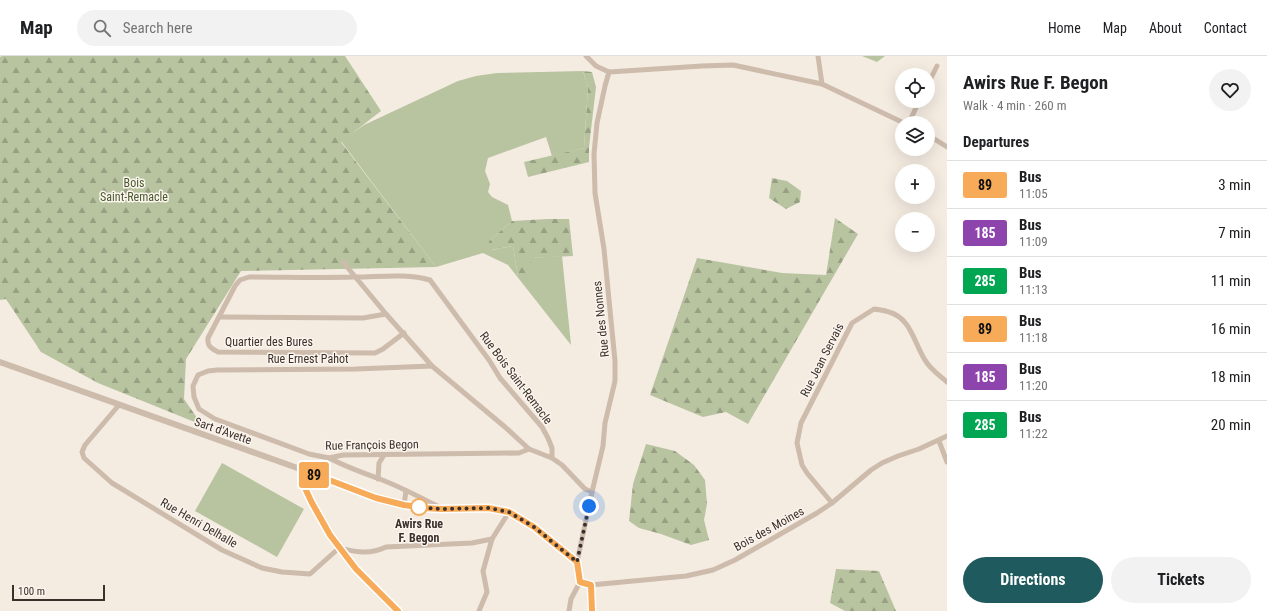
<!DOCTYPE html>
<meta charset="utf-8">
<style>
body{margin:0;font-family:"Roboto Condensed",sans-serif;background:#f2f2f2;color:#202124;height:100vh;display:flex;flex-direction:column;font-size:15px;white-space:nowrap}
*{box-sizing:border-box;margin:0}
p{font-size:13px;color:#757577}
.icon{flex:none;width:22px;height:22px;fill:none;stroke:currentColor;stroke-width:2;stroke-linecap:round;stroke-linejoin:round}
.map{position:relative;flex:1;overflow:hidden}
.panel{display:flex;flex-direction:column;background:#fff;width:320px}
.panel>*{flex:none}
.badge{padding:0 8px;border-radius:3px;font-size:14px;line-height:26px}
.controls{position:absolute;left:895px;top:12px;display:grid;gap:8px}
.controls a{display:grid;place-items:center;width:40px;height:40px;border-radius:50%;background:#fff;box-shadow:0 4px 16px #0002;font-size:20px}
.scale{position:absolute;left:12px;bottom:10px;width:93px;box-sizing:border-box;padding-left:4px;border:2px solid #3b302b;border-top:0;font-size:11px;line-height:14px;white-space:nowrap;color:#3b302b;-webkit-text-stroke:3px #fbf5ee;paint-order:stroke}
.you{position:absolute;width:20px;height:20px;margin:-10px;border:3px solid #fff;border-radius:50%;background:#1a73e8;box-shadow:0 0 0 6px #1a73e833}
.map>.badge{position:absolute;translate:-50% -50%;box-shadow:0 0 0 2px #fff}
h2{padding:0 16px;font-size:15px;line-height:36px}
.round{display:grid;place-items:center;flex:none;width:42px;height:42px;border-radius:21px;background:#f2f2f2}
.headline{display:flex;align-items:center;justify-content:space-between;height:68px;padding:0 16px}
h1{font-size:19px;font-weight:700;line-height:30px}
.primary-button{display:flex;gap:8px;margin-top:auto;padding:8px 16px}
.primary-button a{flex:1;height:46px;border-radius:24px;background:#1f5a5e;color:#fff;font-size:16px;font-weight:700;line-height:46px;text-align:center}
.primary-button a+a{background:#f2f2f2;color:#202124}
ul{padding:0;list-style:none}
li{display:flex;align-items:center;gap:12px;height:48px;padding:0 16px;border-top:1px solid #e0e0e0}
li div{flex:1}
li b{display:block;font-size:15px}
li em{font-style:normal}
li .badge{min-width:44px;font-weight:700;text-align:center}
header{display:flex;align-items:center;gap:24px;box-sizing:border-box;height:56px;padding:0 20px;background:#fff;border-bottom:1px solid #e0e0e0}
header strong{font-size:19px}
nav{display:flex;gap:22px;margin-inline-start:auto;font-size:14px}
.search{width:280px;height:36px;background:#f2f2f2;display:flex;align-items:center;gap:10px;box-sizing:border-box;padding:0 14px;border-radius:22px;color:#757577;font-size:15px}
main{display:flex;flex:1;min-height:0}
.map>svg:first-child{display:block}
.grass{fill:#b8c4a0}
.forest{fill:url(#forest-firs)}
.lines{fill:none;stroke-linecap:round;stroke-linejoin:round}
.minor{stroke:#cdbbac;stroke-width:5}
.tertiary{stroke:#cdbbac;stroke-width:6}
.line-casing{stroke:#fff;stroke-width:9}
.line{stroke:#f7ab59;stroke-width:6}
.walk{stroke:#3b302b;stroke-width:4;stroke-dasharray:0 7.2}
.stop-dot{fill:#fff;stroke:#f7ab59;stroke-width:2}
.labels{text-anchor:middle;stroke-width:3;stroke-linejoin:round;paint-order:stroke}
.park-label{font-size:12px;fill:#4a5a2e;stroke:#fbf5ee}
.street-label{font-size:12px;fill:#3b302b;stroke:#fbf5ee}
.stop-label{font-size:12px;font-weight:bold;fill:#3b302b;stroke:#fbf5ee}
</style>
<header>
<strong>Map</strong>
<div class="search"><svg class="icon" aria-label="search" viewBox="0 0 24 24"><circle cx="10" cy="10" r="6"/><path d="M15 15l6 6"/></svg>Search here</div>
<nav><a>Home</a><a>Map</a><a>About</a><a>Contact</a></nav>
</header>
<main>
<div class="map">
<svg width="947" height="555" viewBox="0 0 947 555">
<defs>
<pattern id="forest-firs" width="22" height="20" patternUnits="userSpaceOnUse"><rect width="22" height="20" fill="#b8c4a0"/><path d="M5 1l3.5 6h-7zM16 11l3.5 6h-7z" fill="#97a083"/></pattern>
</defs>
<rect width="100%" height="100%" fill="#f4ebe1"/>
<g class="grass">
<polygon points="583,15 588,31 584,92 552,100 546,81 488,102 485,115 490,128 488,136 492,141 508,149 512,165 490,184 492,194 513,190 518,221 530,202 562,200 571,289 508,209 483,197 436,211 341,85 364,69 458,25 476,20 497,17"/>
<polygon points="222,407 304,453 277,501 195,455"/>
</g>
<g class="forest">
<polygon points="2,0 345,0 381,55 341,86 436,211 241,215 186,303 184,343 202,369 98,327 41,296 6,243 0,244 0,1"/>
<polygon points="862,0 885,0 877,6"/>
<polygon points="583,15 592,16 596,31 589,91 589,106 528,121 524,106 584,92 588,31"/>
<polygon points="772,122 787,125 801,135 800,146 786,153 769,142"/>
<polygon points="835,162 858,178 748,368 726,356 703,361 650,339 697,202 782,217 826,219"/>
<polygon points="548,163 569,163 573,200 530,202 531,219 518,221 513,190 491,194 487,190 490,184 512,165"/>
<polygon points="646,388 675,395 694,409 705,424 707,448 704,464 709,484 691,489 661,478 639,472 629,465 633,428"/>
<polygon points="836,513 879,515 896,555 845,555 830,547"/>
</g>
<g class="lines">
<g class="minor">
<polyline points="586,0 596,10 609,16 702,10 733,9 822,28 904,67"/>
<polyline points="818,0 822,28"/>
<polyline points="928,28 937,10"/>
<polyline points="909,67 919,45"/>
<polyline points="928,79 947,91"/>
<polyline points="343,206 386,258 432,310 505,371 529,393 552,402 562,409 585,433 592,436"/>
<polyline points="219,261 363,262 386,258"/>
<path d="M404,277L383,293L375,297L218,296C211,292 207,290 208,282L235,230L240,224L249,221C284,221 319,222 354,221C379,221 406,217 430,224L489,304L500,322L542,371L548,382L552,392V402"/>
<polyline points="432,310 356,313 217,314 208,315 198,319 193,330 194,341 199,353 215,363 309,398 329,402 343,399 519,397 529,393"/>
<path d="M119,349L85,389L82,396L84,402L112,427L222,494L262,512L282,516L310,518L339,492C357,496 369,499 386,491L472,487L492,483"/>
<polyline points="939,385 947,406"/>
<path d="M329,402C344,410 361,416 377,422C399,430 420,441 441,452"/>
<polyline points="303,414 304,430 330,479 356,513 398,555"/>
<polyline points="378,423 379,407 384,399"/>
<path d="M832,447L807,417L802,409L797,387L801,367L852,267L874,253C879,254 884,254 889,256C911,262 914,287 925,304C930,313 939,319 947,326"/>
<polyline points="404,449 406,435"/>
<polyline points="580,526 577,506 592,436 603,390 605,367 615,325 615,305 604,193 595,137 594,98 597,67 605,30 609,16"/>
<polyline points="580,526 591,529 686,520 713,514 735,504 817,457 832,447 871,414 882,407 898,400 919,393 947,380"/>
<polyline points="591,529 592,555"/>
<polyline points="479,555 487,536 483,515 492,483 509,456"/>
<polyline points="569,555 571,543 580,526"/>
</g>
<polyline class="tertiary" points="0,306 303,414 376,443 404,449 424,452 442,453 488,452 509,456 534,471 577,506"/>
</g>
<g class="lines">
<defs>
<polyline id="line" points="398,555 356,513 330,479 312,447 304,430 303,414 376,442 404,449 424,452 442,453 488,452 509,456 534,471 577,506 580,526 591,529 592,555"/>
</defs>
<use href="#line" class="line-casing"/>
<use href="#line" class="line"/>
<polyline class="walk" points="419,451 414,451 442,453 488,452 509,456 534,471 577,506 589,450"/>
</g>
<circle class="stop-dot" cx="419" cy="451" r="8"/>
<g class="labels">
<g class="park-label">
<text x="134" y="131">Bois<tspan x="134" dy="14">Saint-Remacle</tspan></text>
</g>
<g class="street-label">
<text transform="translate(601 263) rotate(-96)" y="4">Rue des Nonnes</text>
<text x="269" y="290">Quartier des Bures</text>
<text x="308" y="307">Rue Ernest Pahot</text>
<text transform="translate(822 304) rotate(-63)" y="4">Rue Jean Servais</text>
<text transform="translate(516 322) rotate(53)" y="4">Rue Bois Saint-Remacle</text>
<text transform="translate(223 375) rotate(19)" y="4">Sart d'Avette</text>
<text transform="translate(372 389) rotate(-1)" y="4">Rue François Begon</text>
<text transform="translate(199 467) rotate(30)" y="4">Rue Henri Delhalle</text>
<text transform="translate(769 473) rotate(-29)" y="4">Bois des Moines</text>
</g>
<g class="stop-label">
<text x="419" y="472">Awirs Rue<tspan x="419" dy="14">F. Begon</tspan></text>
</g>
</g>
</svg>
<div class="controls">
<a><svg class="icon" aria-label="locate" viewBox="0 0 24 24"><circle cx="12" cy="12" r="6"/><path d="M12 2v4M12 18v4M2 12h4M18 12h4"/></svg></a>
<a><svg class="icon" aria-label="layers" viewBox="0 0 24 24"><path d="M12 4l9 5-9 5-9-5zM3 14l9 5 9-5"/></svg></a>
<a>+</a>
<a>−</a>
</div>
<div class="scale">100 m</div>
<div class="you" style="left:589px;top:450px"></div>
<b class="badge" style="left:314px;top:419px;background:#f7ab59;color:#111">89</b>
</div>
<section class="panel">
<div class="headline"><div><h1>Awirs Rue F. Begon</h1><p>Walk · 4 min · 260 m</p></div><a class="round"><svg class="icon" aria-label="heart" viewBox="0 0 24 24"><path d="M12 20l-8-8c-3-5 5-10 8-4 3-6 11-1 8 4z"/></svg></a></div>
<h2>Departures</h2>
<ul>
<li><span class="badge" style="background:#f7ab59;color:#111">89</span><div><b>Bus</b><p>11:05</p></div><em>3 min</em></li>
<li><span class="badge" style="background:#8e44ad;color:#fff">185</span><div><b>Bus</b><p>11:09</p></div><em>7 min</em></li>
<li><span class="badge" style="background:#00a651;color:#fff">285</span><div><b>Bus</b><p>11:13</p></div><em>11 min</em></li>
<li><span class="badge" style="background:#f7ab59;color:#111">89</span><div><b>Bus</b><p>11:18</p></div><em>16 min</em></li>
<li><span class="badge" style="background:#8e44ad;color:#fff">185</span><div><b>Bus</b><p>11:20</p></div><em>18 min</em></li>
<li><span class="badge" style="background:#00a651;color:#fff">285</span><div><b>Bus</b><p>11:22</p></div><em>20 min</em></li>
</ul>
<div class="primary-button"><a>Directions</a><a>Tickets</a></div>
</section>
</main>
